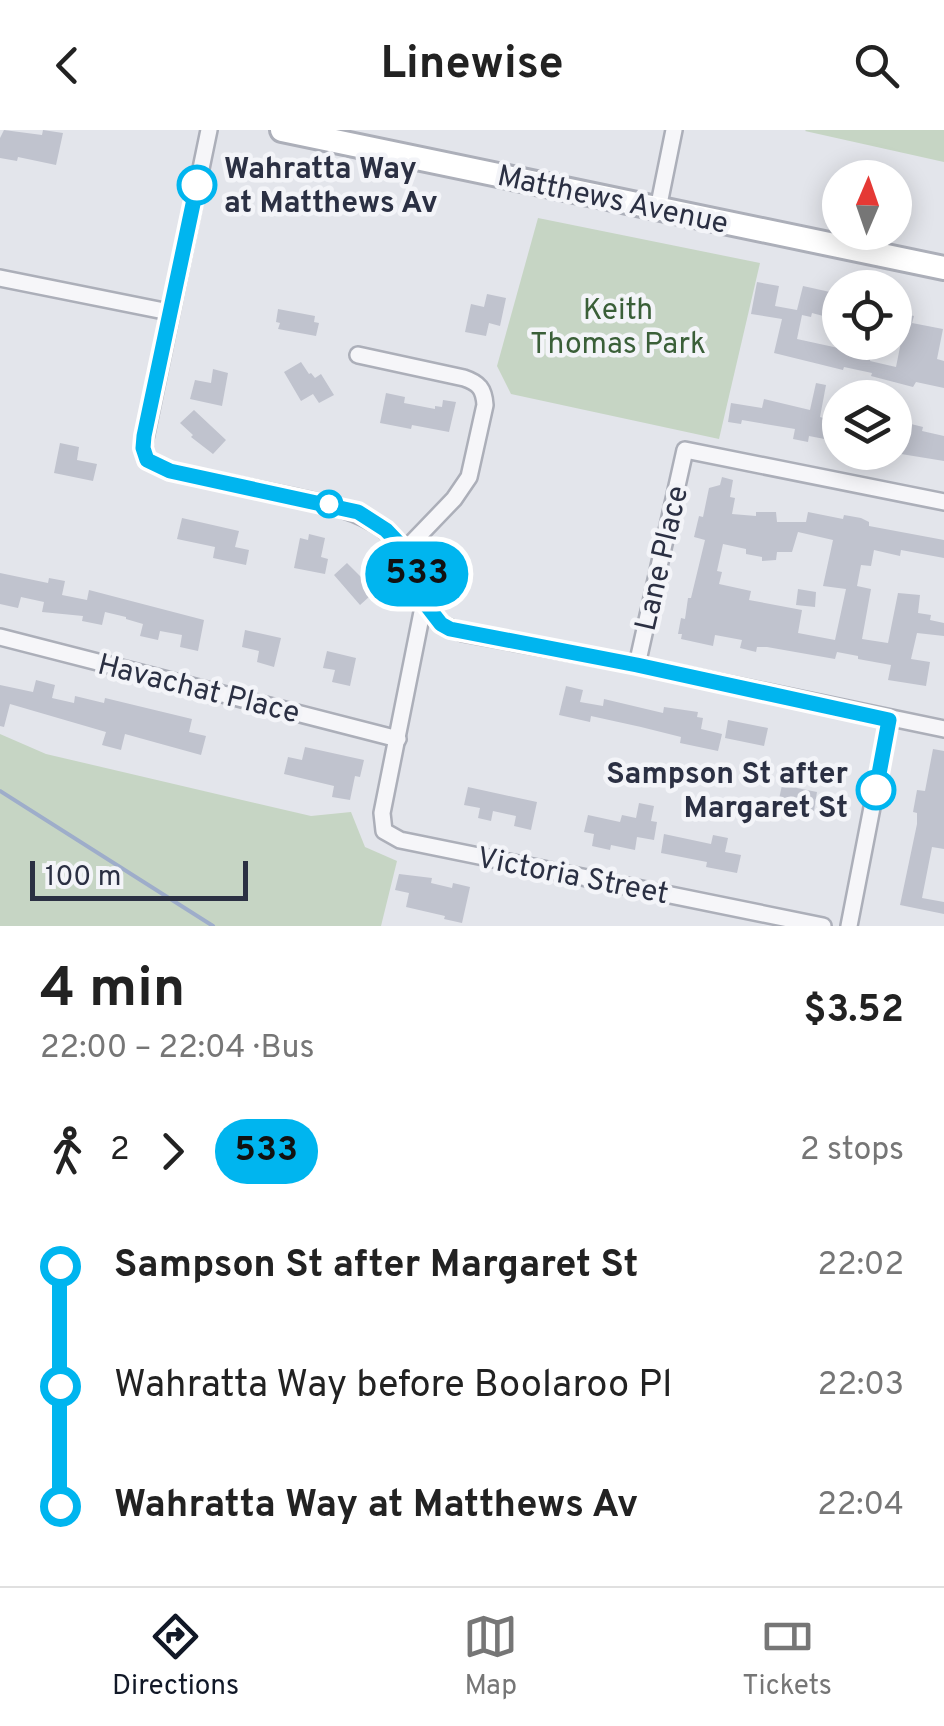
<!DOCTYPE html>
<meta charset="utf-8">
<style>
body{margin:0;font-family:Overpass,sans-serif;background:#f2f2f2;color:#222;height:100vh;display:flex;flex-direction:column;font-size:38px;white-space:nowrap}
*{box-sizing:border-box;margin:0}
p{font-size:32px;color:#767676}
.icon{flex:none;width:55px;height:55px;fill:none;stroke:currentColor;stroke-width:2;stroke-linecap:round;stroke-linejoin:round}
.map{position:relative;height:796px;overflow:hidden}
.details{display:flex;flex-direction:column;background:#fff;flex:1}
.details>*{flex:none}
.badge{padding:0 20px;border-radius:32px;font-size:35px;line-height:65px}
.needle{width:65px;rotate:2deg}
.buttons{position:absolute;left:822px;top:30px;display:grid;gap:20px}
.buttons a{display:grid;place-items:center;width:90px;height:90px;border-radius:50%;background:#fff;box-shadow:0 5px 25px #0003;font-size:50px}
.scale{position:absolute;left:30px;bottom:25px;width:218px;box-sizing:border-box;padding-left:10px;border:5px solid #2b3043;border-top:0;font-size:28px;line-height:35px;white-space:nowrap;color:#2b3043;-webkit-text-stroke:8px #f3f4f8;paint-order:stroke}
.map>.badge{position:absolute;translate:-50% -50%;box-shadow:0 0 0 5px #fff}
.legs{display:flex;align-items:center;gap:15px;height:110px;padding:0 40px;font-size:32px}
.legs p{margin-inline-start:auto}
.overview{display:flex;align-items:center;justify-content:space-between;height:170px;padding:0 40px}
h1{font-size:55px;font-weight:700;line-height:75px}
ul{padding:0 40px;list-style:none}
li{display:flex;align-items:center;gap:35px;height:120px;font-size:38px}
li i{display:grid;place-items:center;width:15px;height:100%;margin:0 12px;background:currentColor}
li i::after{content:'';width:25px;height:25px;margin:-12px;border:8px solid;border-radius:50%;background:#fff}
li p{margin-inline-start:auto}
li:first-child i{background:linear-gradient(#0000 50%,currentColor 0)}
li:last-child i{background:linear-gradient(currentColor 50%,#0000 0)}
header{display:flex;justify-content:space-between;align-items:center;height:130px;padding:0 40px;background:#fff;font-size:45px;font-weight:700}
.menu{display:flex;justify-content:space-around;align-items:center;height:140px;border-top:2px solid #e0e0e0;background:#fff;font-size:28px;color:#767676}
.menu a{display:grid;justify-items:center;gap:5px}
.menu .selected{color:#111827}
.map>svg:first-child{display:block}
.green{fill:#c6d5c4}
.lines{fill:none;stroke-linecap:round;stroke-linejoin:round}
.stream{stroke:#9eadca;stroke-width:4}
.building{fill:#c0c3ce;fill-rule:evenodd}
.street-casing{stroke:#acafb9;stroke-width:20}
.secondary-casing{stroke:#acafb9;stroke-width:28}
.street{stroke:#f6f6f9;stroke-width:15}
.secondary{stroke:#fff;stroke-width:22}
.line-1-casing{stroke:#fff;stroke-width:22}
.line-1{stroke:#00b5ef;stroke-width:15}
.stop-1-dot{fill:#fff;stroke:#00b5ef;stroke-width:5}
.labels{text-anchor:middle;stroke-width:9;stroke-linejoin:round;paint-order:stroke}
.stop-label{font-size:30px;font-weight:bold;fill:#2b3043;stroke:#f3f4f8;text-anchor:start}
.street-label{font-size:30px;fill:#2b3043;stroke:#f3f4f8}
.park-label{font-size:30px;fill:#3a5f38;stroke:#f3f4f8}
</style>
<header><svg class="icon" aria-label="back" viewBox="0 0 24 24"><path d="M15 5l-7 7 7 7"/></svg>Linewise<svg class="icon" aria-label="search" viewBox="0 0 24 24"><circle cx="10" cy="10" r="6"/><path d="M15 15l6 6"/></svg></header>
<div class="map">
<svg width="944" height="796" viewBox="0 0 944 796">
<rect width="100%" height="100%" fill="#e3e5eb"/>
<g class="green">
<polygon points="806,0 944,0 944,32 805,1"/>
<polygon points="538,88 760,133 719,309 511,264 497,236"/>
<polygon points="0,604 46,624 311,686 351,682 365,717 397,731 381,796 0,796"/>
</g>
<g class="lines">
<polyline class="stream" points="0,661 213,796"/>
</g>
<g class="building">
<polygon points="4,0 42,5 43,0 63,3 56,35 18,27 17,31 0,28 0,8"/>
<polygon points="757,152 779,156 775,176 797,180 803,156 830,162 827,187 812,183 811,187 802,185 797,209 852,221 854,214 873,218 870,231 896,237 902,207 895,206 895,182 914,186 912,193 943,199 937,229 944,231 944,258 916,252 913,257 871,246 872,243 844,237 843,240 774,223 782,189 751,184"/>
<polygon points="487,164 506,168 500,196 489,193 486,206 465,202 471,174 484,177"/>
<polygon points="278,179 315,186 314,192 319,193 316,206 278,199 280,193 276,192"/>
<polygon points="301,232 309,244 311,243 315,248 321,244 334,265 319,273 313,264 301,271 284,242"/>
<polygon points="213,239 228,243 222,276 190,269 195,250 211,253"/>
<polygon points="816,253 826,255 820,287 840,293 840,312 809,306 808,312 793,309 795,299 742,290 741,294 728,292 731,273 762,278 764,269 810,280"/>
<polygon points="386,263 405,267 404,273 435,279 435,276 442,277 443,270 456,272 449,302 412,295 411,299 380,293"/>
<polygon points="194,280 226,310 213,324 191,307 193,305 180,293"/>
<polygon points="911,294 923,297 922,301 944,306 944,331 895,323 895,299 909,302"/>
<polygon points="60,313 79,317 77,330 97,334 93,351 54,343"/>
<path d="M722,347L733,350L730,367L735,368L732,384L756,386V382H776L777,392H806L808,382L843,389L844,385L861,388L869,392V396L944,410V428L901,420L900,426L874,420L871,436L861,435L857,456L871,459L862,509L888,513L898,463L920,465L918,483L931,485L930,490L944,493V506L917,503L911,529L930,532L926,556L888,550L891,535L858,529V526L837,522L835,529L767,517H757L756,522L740,518L742,510L715,505L713,516L681,509L682,504H678L681,488L685,489L688,468H691L705,410L694,407L699,386L703,387L709,358L720,355ZM798,402L833,410L823,456L846,459L835,510L798,503L802,480L749,470L751,461L719,454L722,442L717,441L723,414L746,419V424L762,427V431L776,430L777,422H792Z"/>
<polygon points="182,388 239,401 235,417 249,420 246,435 213,428 215,417 177,409"/>
<polygon points="309,404 325,408 321,427 328,429 325,444 294,438 300,408 308,410"/>
<polygon points="347,433 362,448 367,444 379,458 360,475 334,445"/>
<polygon points="0,443 48,453 49,448 65,451 62,465 87,470 89,460 204,490 198,521 180,517 182,505 160,501 158,510 140,506 143,494 126,489 126,487 105,482 102,495 82,491 83,486 42,482 44,472 21,467 18,478 0,474"/>
<polygon points="798,459 816,462 815,477 796,475"/>
<polygon points="245,500 281,508 274,537 257,532 259,521 242,517"/>
<polygon points="327,521 356,528 350,556 332,552 335,540 323,538"/>
<polygon points="36,550 55,555 52,568 74,573 75,566 104,573 105,568 192,589 189,602 206,606 201,625 125,604 121,620 102,615 106,602 10,574 4,597 0,596 0,555 33,562"/>
<polygon points="566,556 583,560 580,572 603,576 604,569 663,583 664,577 698,582 697,587 703,588 701,599 722,604 718,621 680,613 681,607 641,597 591,586 590,592 559,585"/>
<polygon points="728,590 768,598 764,616 725,608"/>
<polygon points="305,617 364,630 360,647 355,646 350,670 332,667 334,656 284,644 288,627 302,630"/>
<polygon points="933,619 944,621 944,719 932,717 922,768 944,772 944,784 900,775 917,694 917,683 913,682 917,660 925,661"/>
<polygon points="782,655 817,662 814,681 778,674"/>
<polygon points="468,657 537,672 531,700 514,696 516,686 493,681 491,691 478,688 480,678 464,675"/>
<polygon points="639,673 654,676 651,691 657,692 654,710 637,707 635,720 611,715 610,720 592,716 594,704 584,702 588,685 620,692 622,685 636,688"/>
<polygon points="664,704 711,714 713,705 728,708 725,722 741,725 737,743 706,737 707,732 661,723"/>
<polygon points="399,744 432,748 431,753 452,758 453,753 470,757 462,793 444,789 445,786 406,777 409,763 395,760"/>
</g>
<g class="lines">
<defs>
<g id="street">
<path d="M209,0L143,318L147,330L171,341C206,349 241,356 276,363C344,377 414,390 424,472L382,683L384,701L400,710L823,796"/>
<polyline points="658,79 674,0"/>
<polyline points="0,148 169,182"/>
<path d="M358,225L464,248C479,253 484,259 485,275L469,347L454,369L405,420"/>
<polyline points="424,472 441,494 463,503 637,535 944,599"/>
<polyline points="0,507 398,609"/>
<polyline points="637,535 685,320 944,372"/>
<polyline points="849,796 889,590"/>
</g>
<polyline id="secondary" points="282,0 944,138"/>
</defs>
<use href="#street" class="street-casing"/>
<use href="#secondary" class="secondary-casing"/>
<use href="#street" class="street"/>
<use href="#secondary" class="secondary"/>
</g>
<g class="lines">
<defs>
<polyline id="line-1" points="197,55 144,306 143,318 147,330 170,341 358,382 386,400 405,420 416,442 424,472 441,494 450,499 637,535 889,590 876,660"/>
</defs>
<use href="#line-1" class="line-1-casing"/>
<use href="#line-1" class="line-1"/>
</g>
<g class="stop-1-dot">
<circle cx="197" cy="55" r="18"/>
<circle cx="329" cy="374" r="12"/>
<circle cx="876" cy="660" r="18"/>
</g>
<g class="labels">
<g class="stop-label">
<text x="224" y="48">Wahratta Way<tspan x="224" dy="34">at Matthews Av</tspan></text>
<text x="848" y="653" text-anchor="end">Sampson St after<tspan x="848" dy="34">Margaret St</tspan></text>
</g>
<g class="street-label">
<text transform="translate(613 69) rotate(12)" y="10">Matthews Avenue</text>
<text transform="translate(661 428) rotate(-77)" y="10">Lane Place</text>
<text transform="translate(199 558) rotate(14)" y="10">Havachat Place</text>
<text transform="translate(573 745) rotate(11)" y="10">Victoria Street</text>
</g>
<g class="park-label">
<text x="618" y="189">Keith<tspan x="618" dy="34">Thomas Park</tspan></text>
</g>
</g>
</svg>
<div class="buttons">
<a><svg class="needle" viewBox="-14 -14 28 28"><path d="M0-13l5 13h-10z" fill="#e53935"/><path d="M0 13l5-13h-10z" fill="#767676"/></svg></a>
<a><svg class="icon" aria-label="locate" viewBox="0 0 24 24"><circle cx="12" cy="12" r="6"/><path d="M12 2v4M12 18v4M2 12h4M18 12h4"/></svg></a>
<a><svg class="icon" aria-label="layers" viewBox="0 0 24 24"><path d="M12 4l9 5-9 5-9-5zM3 14l9 5 9-5"/></svg></a>
</div>
<div class="scale">100 m</div>
<b class="badge" style="left:417px;top:444px;background:#00b5ef;color:#111">533</b>
</div>
<section class="details">
<div class="overview"><div><h1>4 min</h1><p>22:00 – 22:04 · Bus</p></div><b>$3.52</b></div>
<div class="legs"><svg class="icon" aria-label="walk" viewBox="0 0 24 24"><circle cx="13" cy="4" r="2"/><path d="M13 8l-2 6 4 7M11 14l-3 7M7 12l3-4h3l4 4"/></svg>2<svg class="icon" aria-label="forward" viewBox="0 0 24 24"><path d="M9 5l7 7-7 7"/></svg><b class="badge" style="background:#00b5ef;color:#111">533</b><p>2 stops</p></div>
<ul>
<li><i style="color:#00b5ef"></i><b>Sampson St after Margaret St</b><p>22:02</p></li>
<li><i style="color:#00b5ef"></i><span>Wahratta Way before Boolaroo Pl</span><p>22:03</p></li>
<li><i style="color:#00b5ef"></i><b>Wahratta Way at Matthews Av</b><p>22:04</p></li>
</ul>
</section>
<nav class="menu">
<a class="selected"><svg class="icon" aria-label="directions" viewBox="0 0 24 24"><path d="M12 3l9 9-9 9-9-9zM9 14v-3h6M13 9l2 2-2 2"/></svg>Directions</a>
<a><svg class="icon" aria-label="map" viewBox="0 0 24 24"><path d="M3 6l6-2 6 2 6-2v14l-6 2-6-2-6 2zM9 4v14M15 6v14"/></svg>Map</a>
<a><svg class="icon" aria-label="tickets" viewBox="0 0 24 24"><path d="M3 7h18v10H3zM15 7v10"/></svg>Tickets</a>
</nav>
